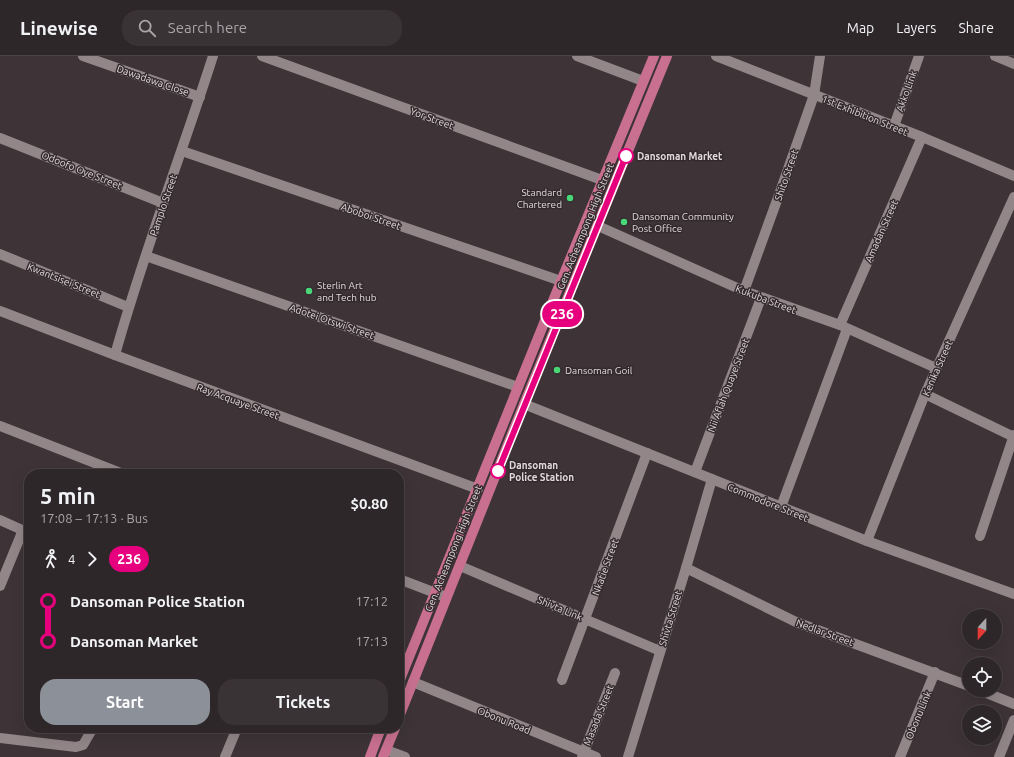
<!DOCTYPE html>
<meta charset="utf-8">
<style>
body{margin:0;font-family:Ubuntu,sans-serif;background:#3a3335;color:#f1f3f6;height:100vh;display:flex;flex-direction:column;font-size:15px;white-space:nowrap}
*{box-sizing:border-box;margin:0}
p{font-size:13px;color:#a7a5a8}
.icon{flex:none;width:22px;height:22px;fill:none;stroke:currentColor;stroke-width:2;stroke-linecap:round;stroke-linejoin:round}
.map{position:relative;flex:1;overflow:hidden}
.sheet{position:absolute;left:24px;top:413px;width:380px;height:264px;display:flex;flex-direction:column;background:#2e2729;border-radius:16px;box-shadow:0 4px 16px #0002,0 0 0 1px #494446}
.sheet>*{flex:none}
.badge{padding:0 8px;border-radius:13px;font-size:14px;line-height:26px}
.needle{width:26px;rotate:201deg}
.buttons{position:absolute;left:962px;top:553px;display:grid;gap:8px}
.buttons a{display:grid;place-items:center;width:40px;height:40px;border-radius:50%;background:#2e2729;box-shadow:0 4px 16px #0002,0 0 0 1px #494446;font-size:20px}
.map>.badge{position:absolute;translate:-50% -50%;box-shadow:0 0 0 2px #fff}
.legs{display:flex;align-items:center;gap:6px;height:44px;padding:0 16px;font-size:13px}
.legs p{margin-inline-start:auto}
.headline{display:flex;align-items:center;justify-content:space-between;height:68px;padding:0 16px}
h1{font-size:22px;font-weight:600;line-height:30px}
.button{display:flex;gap:8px;margin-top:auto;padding:8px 16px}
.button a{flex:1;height:46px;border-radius:16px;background:#8c9099;color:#fff;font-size:16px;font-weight:600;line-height:46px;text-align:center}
.button a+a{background:#3a3335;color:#f1f3f6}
ul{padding:0 16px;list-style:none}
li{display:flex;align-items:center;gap:14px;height:40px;font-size:15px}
li i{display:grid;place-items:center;width:6px;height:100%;margin:0 5px;background:currentColor}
li i::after{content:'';width:10px;height:10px;margin:-5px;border:3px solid;border-radius:50%;background:#2e2729}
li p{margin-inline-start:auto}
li:first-child i{background:linear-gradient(#0000 50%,currentColor 0)}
li:last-child i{background:linear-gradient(currentColor 50%,#0000 0)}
header{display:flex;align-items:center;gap:24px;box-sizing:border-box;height:56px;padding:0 20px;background:#2e2729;border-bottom:1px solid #494446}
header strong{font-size:19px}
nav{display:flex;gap:22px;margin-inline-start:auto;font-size:14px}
.search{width:280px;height:36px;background:#3a3335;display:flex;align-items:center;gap:10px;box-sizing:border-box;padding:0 14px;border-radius:16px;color:#a7a5a8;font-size:15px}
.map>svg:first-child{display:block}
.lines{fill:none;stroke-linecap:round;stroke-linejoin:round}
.minor{stroke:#928689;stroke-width:10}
.major{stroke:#c97090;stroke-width:10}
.line-1-casing{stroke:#fff;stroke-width:9}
.line-1{stroke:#e6007e;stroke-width:6}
.stop-1-dot{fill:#fff;stroke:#e6007e;stroke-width:2}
.poi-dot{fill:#4ad778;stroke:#342a2d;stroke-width:1.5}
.labels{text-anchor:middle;stroke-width:3;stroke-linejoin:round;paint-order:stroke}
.street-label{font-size:10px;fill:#e0d9db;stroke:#342a2d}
.stop-label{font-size:10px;font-weight:bold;fill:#e0d9db;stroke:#342a2d;text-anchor:start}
.poi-label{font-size:10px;fill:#e0d9db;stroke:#342a2d;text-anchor:start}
</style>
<header>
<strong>Linewise</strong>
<div class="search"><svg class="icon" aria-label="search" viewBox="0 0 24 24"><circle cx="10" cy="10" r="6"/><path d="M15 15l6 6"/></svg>Search here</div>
<nav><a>Map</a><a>Layers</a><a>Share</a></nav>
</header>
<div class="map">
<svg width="1014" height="701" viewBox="0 0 1014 701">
<rect width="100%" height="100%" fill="#3e3437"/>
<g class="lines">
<g class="minor">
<polyline points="83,0 200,41"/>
<polyline points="262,0 602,124"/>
<polyline points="577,0 643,25"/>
<polyline points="716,0 922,81 1014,120"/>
<polyline points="995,0 1014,8"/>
<polyline points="894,70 919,0"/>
<polyline points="0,82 163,147"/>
<polyline points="182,95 561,225"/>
<polyline points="598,170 744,235 840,269 936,312"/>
<polyline points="0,198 128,251"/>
<polyline points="146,200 518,331"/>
<polyline points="744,235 780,136 814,39 820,0"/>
<polyline points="0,255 115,299 478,433"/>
<polyline points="840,269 922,81"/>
<path d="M115,299C143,198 181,100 213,0"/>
<polyline points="925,338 1014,381"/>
<polyline points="524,348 867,485 1014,538"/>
<polyline points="0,370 123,418"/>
<polyline points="695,416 761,242"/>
<polyline points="781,451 847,273"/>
<polyline points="0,464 29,477"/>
<polyline points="980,480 1014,379"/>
<polyline points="867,485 925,338 1014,141"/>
<polyline points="460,510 660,595"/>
<polyline points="686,512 796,566 969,630"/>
<polyline points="399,523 446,541"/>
<polyline points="0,530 23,474"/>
<polyline points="562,624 647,397"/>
<polyline points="413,626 596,701"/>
<polyline points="979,634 1014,648"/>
<polyline points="0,682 76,691 83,689 93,672"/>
<polyline points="386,694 405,701"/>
<polyline points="225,701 237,672"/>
<polyline points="582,701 615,617"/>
<polyline points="628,701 686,512 712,423"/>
<polyline points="900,701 935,616"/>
<polyline points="999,701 1014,664"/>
</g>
<g class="major">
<polyline points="399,626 561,225 654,0"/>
<polyline points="399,661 524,348 667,0"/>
<polyline points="370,701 381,672"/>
<polyline points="383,701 395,672"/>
</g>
</g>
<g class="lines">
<defs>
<polyline id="line-1" points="498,415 626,100"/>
</defs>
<use href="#line-1" class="line-1-casing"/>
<use href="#line-1" class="line-1"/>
</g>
<g class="stop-1-dot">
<circle cx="626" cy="100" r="7"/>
<circle cx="498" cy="415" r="7"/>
</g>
<g class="poi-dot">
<circle cx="570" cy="142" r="4"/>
<circle cx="624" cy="166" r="4"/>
<circle cx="309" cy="235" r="4"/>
<circle cx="557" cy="314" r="4"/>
</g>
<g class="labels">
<g class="street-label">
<text transform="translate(153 24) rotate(19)" y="4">Dawadawa Close</text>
<text transform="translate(906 35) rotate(-70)" y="4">Akko Link</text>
<text transform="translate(865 59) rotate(22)" y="4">1st Exhibition Street</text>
<text transform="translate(432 62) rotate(20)" y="4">Yor Street</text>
<text transform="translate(82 114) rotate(22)" y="4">Odoofo Oye Street</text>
<text transform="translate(786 119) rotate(-71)" y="4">Shito Street</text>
<text transform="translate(163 149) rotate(-71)" y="4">Pamplo Street</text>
<text transform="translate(371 160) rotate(19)" y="4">Aboboi Street</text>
<text transform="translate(585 170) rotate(-68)" y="4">Gen. Acheampong High Street</text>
<text transform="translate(881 175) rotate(-66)" y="4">Amadan Street</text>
<text transform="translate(64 224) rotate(22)" y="4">Kwantsisei Street</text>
<text transform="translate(766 243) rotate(21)" y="4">Kukuba Street</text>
<text transform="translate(332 265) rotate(19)" y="4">Adotei Otswi Street</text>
<text transform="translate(937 312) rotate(-66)" y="4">Kenika Street</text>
<text transform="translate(728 329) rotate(-69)" y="4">Nii Aflah Quaye Street</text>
<text transform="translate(238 345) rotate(20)" y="4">Ray Acquaye Street</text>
<text transform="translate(768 446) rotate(22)" y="4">Commodore Street</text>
<text transform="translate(453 492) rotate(-68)" y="4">Gen. Acheampong High Street</text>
<text transform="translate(605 511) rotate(-70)" y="4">Nkatie Street</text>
<text transform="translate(560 552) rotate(23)" y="4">Shivta Link</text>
<text transform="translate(670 562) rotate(-73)" y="4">Shivta Street</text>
<text transform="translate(825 576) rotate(20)" y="4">Nedlar Street</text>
<text transform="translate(598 659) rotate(-68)" y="4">Masada Street</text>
<text transform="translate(918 659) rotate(-67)" y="4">Obonu Link</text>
<text transform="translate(504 664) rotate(22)" y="4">Obonu Road</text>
</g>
<g class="stop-label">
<text x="637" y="104">Dansoman Market</text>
<text x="509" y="413">Dansoman<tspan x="509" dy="12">Police Station</tspan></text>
</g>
<g class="poi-label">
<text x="562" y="140" text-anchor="end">Standard<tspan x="562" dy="12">Chartered</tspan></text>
<text x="632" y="164">Dansoman Community<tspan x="632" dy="12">Post Office</tspan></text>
<text x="317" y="233">Sterlin Art<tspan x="317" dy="12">and Tech hub</tspan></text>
<text x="565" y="318">Dansoman Goil</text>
</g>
</g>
</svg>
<div class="buttons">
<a><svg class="needle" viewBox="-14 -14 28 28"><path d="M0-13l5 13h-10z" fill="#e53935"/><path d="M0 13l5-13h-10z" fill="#a7a5a8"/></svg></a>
<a><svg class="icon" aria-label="locate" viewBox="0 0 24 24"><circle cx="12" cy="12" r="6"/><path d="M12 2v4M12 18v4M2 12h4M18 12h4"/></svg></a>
<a><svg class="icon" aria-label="layers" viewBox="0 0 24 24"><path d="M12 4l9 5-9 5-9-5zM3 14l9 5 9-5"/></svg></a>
</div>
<b class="badge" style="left:562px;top:258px;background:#e6007e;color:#fff">236</b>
<section class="sheet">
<div class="headline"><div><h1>5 min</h1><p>17:08 – 17:13 · Bus</p></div><b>$0.80</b></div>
<div class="legs"><svg class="icon" aria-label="walk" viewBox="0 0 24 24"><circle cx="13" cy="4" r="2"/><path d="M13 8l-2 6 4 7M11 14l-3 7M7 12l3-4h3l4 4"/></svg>4<svg class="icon" aria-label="forward" viewBox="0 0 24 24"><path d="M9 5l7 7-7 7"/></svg><b class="badge" style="background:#e6007e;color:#fff">236</b></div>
<ul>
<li><i style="color:#e6007e"></i><b>Dansoman Police Station</b><p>17:12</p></li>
<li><i style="color:#e6007e"></i><b>Dansoman Market</b><p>17:13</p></li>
</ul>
<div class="button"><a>Start</a><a>Tickets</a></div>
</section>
</div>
